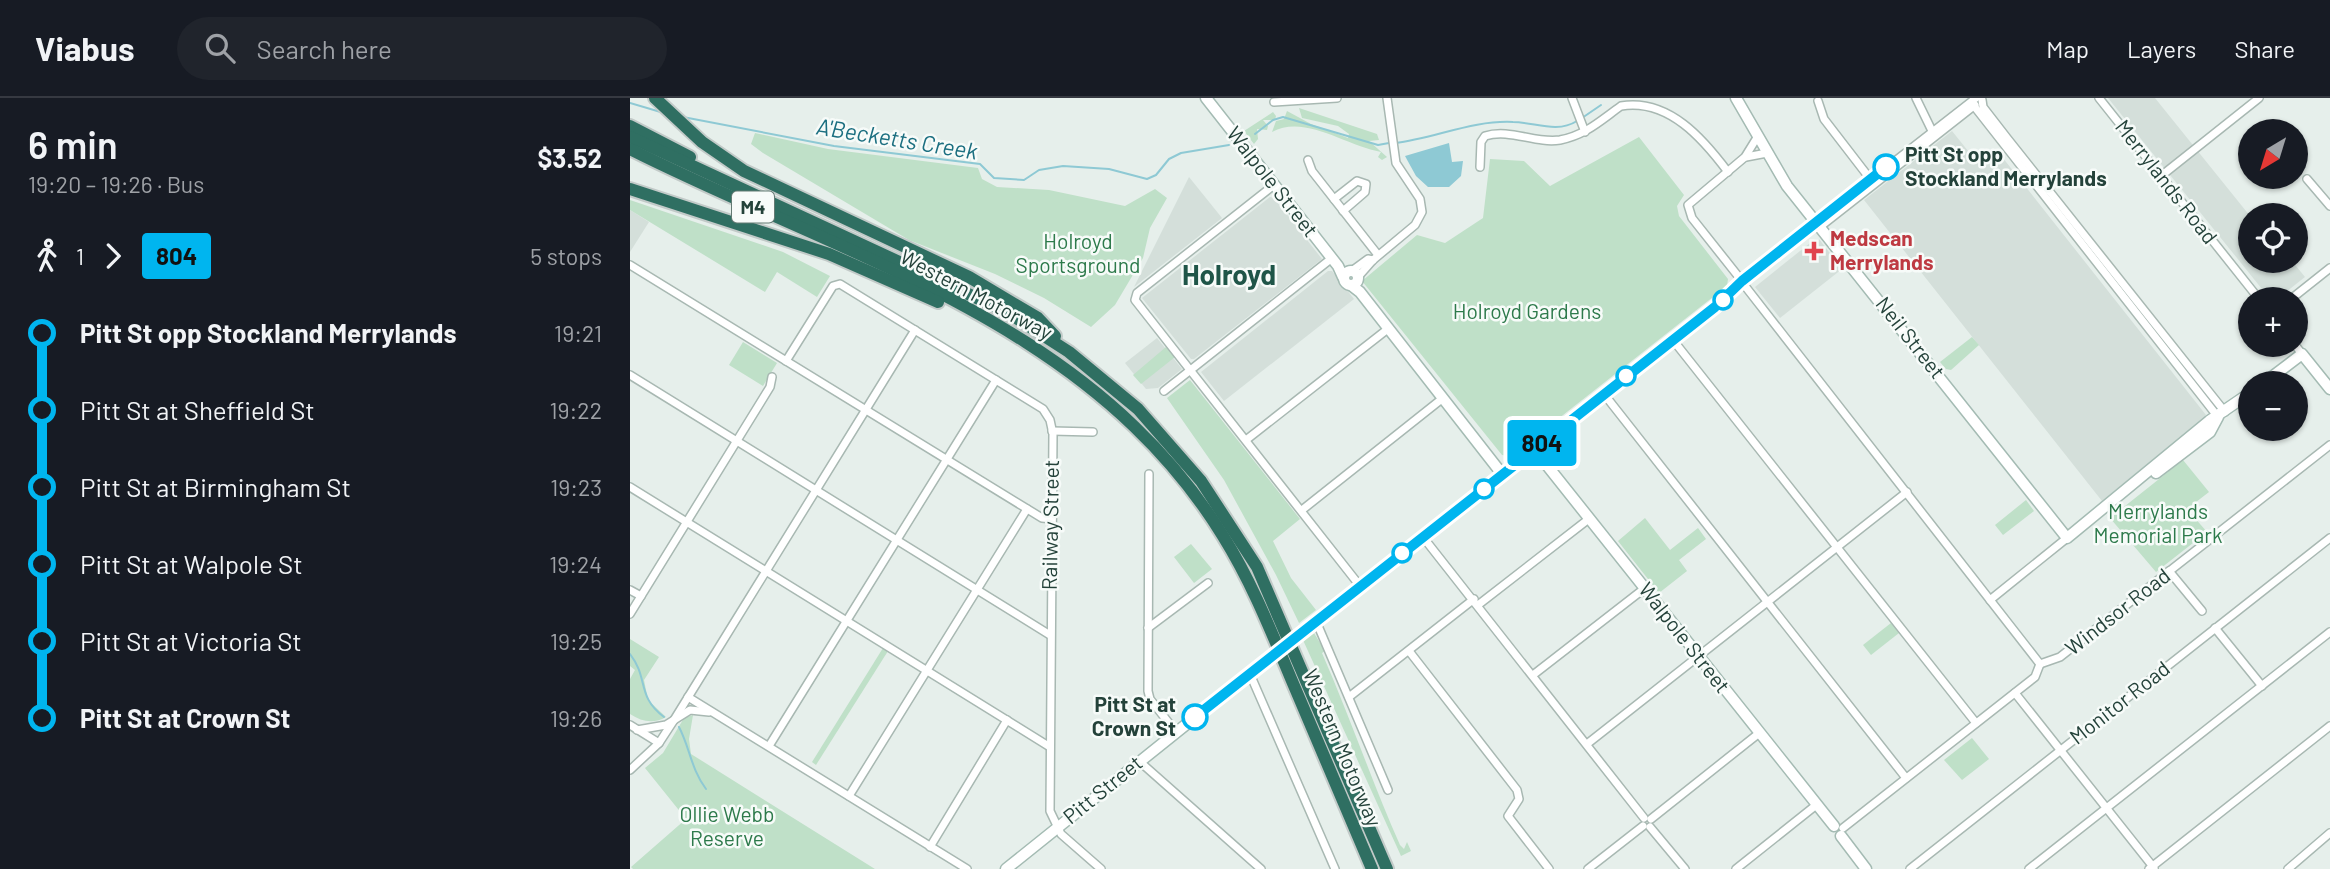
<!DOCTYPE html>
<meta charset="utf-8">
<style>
body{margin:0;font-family:Barlow,sans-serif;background:#20242c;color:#f1f3f6;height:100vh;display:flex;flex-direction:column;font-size:26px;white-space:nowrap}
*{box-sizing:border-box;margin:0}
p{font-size:23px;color:#9ea1a6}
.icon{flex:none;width:38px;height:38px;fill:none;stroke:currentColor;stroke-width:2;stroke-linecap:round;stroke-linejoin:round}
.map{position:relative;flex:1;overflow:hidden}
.details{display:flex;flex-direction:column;background:#171b24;width:630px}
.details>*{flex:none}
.badge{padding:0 14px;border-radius:5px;font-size:24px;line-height:46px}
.needle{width:46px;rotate:218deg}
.controls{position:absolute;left:1608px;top:21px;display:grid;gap:14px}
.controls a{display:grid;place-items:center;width:70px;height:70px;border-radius:50%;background:#171b24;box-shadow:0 2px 5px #0004;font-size:35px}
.map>.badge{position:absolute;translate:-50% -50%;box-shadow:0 0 0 4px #fff}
.legs{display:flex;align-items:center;gap:10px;height:77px;padding:0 28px;font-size:23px}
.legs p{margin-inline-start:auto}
.overview{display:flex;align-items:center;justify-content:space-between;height:119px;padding:0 28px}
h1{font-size:38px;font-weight:600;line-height:52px}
ul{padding:0 28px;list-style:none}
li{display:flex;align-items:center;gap:24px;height:77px;font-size:26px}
li i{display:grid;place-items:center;width:10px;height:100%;margin:0 9px;background:currentColor}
li i::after{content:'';width:18px;height:18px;margin:-9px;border:5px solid;border-radius:50%;background:#171b24}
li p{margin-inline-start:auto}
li:first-child i{background:linear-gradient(#0000 50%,currentColor 0)}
li:last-child i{background:linear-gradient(currentColor 50%,#0000 0)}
header{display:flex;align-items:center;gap:42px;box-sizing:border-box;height:98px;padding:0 35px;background:#171b24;border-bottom:2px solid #363941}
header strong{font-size:33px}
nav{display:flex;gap:38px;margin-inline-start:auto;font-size:24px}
.search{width:490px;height:63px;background:#20242c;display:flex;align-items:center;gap:18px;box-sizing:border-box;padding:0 24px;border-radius:38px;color:#9ea1a6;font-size:26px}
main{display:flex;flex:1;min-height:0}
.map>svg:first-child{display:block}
.built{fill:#d4dfda}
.green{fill:#bfe0c8}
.water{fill:#8ec9d4}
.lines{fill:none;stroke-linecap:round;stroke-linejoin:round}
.stream{stroke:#8ec9d4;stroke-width:2}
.street-casing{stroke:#a8b8b2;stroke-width:10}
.secondary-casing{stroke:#a4bbb3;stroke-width:13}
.highway-casing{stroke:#c2cac8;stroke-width:16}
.street{stroke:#fff;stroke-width:7}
.secondary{stroke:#fff;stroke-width:10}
.highway{stroke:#2f6f62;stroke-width:12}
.secondary-bridge-casing{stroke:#a4bbb3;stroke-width:13;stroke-linecap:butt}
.secondary-bridge{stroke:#fff;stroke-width:10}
.line-1-casing{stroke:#fff;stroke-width:16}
.line-1{stroke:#00b5ef;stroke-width:10}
.stop-1-dot{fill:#fff;stroke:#00b5ef;stroke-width:3.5}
.health-dot{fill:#e0444e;stroke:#f7fbf9;stroke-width:2.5}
.labels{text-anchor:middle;stroke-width:5;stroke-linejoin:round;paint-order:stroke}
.shield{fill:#f7fbf9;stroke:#637a73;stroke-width:2}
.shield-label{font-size:19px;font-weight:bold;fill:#24423a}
.stop-label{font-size:21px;font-weight:bold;fill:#24423a;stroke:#f7fbf9;text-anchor:start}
.street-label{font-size:21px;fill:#24423a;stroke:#f7fbf9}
.health-label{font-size:21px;font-weight:bold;fill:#be3a42;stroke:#f7fbf9;text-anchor:start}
.park-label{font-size:21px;fill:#2d7a4b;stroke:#f7fbf9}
.water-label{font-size:23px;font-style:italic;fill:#1c6f80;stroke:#f7fbf9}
.district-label{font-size:28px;font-weight:bold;fill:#1f5548;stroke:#f7fbf9}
</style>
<header>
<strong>Viabus</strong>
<div class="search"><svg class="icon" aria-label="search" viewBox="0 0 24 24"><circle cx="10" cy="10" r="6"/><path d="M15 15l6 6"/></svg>Search here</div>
<nav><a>Map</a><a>Layers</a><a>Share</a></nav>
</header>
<main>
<section class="details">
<div class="overview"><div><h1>6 min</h1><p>19:20 – 19:26 · Bus</p></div><b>$3.52</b></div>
<div class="legs"><svg class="icon" aria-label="walk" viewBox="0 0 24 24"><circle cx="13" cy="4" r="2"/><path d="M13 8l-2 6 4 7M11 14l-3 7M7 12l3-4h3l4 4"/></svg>1<svg class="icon" aria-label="forward" viewBox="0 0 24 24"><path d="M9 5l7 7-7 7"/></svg><b class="badge" style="background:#00b5ef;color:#111">804</b><p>5 stops</p></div>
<ul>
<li><i style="color:#00b5ef"></i><b>Pitt St opp Stockland Merrylands</b><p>19:21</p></li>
<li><i style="color:#00b5ef"></i><span>Pitt St at Sheffield St</span><p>19:22</p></li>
<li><i style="color:#00b5ef"></i><span>Pitt St at Birmingham St</span><p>19:23</p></li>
<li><i style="color:#00b5ef"></i><span>Pitt St at Walpole St</span><p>19:24</p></li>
<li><i style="color:#00b5ef"></i><span>Pitt St at Victoria St</span><p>19:25</p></li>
<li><i style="color:#00b5ef"></i><b>Pitt St at Crown St</b><p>19:26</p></li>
</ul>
</section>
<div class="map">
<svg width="1700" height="771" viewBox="0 0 1700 771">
<rect width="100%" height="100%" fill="#e6efeb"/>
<g class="built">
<polygon points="1478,0 1525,0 1620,118 1620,163 1662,163 1675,179 1647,201 1640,201"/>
<polygon points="1322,33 1347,64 1365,50 1576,317 1472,403 1234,102"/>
<polygon points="559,79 592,120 504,189"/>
<polygon points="640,99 644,100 692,161 564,261 561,261 512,200"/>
<polygon points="0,112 19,124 0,154"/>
<polygon points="1185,141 1189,141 1212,171 1150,220 1125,189"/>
<polygon points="698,173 702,173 724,201 594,303 571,274"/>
<polygon points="527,240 552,271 528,290 516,291 495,265"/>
</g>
<g class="green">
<path d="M669,10L747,36L749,42L739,43L757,59L752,62L748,59L751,54C716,48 675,16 642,34L646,23L654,21L657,13L681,26L718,40L719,36L708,28L672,20Z"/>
<polygon points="643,14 646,18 645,22 633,22 638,28 637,32 627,31 628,41 624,46 614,33"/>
<polygon points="125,35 198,51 348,70 352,81 367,89 419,92 495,108 525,91 537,100 520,130 513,160 504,175 485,207 461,229 414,200 365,176 279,142 133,55 121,46"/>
<polygon points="1009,39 1054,97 1047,108 1049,118 1098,181 1097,188 881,358 872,357 732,183 787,137 815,145 853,120 860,61 894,63 920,88"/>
<polygon points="0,102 153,154 200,178 187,199 147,174 135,194 0,112"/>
<polygon points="1342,239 1349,247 1321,272 1316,271 1310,264"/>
<polygon points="113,244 147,265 133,288 99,267"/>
<polygon points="536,249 545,259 511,286 503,277"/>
<polygon points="560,282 670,421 643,443 661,480 686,512 669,525 646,477 594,382 537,300"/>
<polygon points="1553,362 1579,394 1557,411 1577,434 1526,474 1480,420"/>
<polygon points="1396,402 1404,413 1373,437 1365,427"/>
<polygon points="1015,420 1040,452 1068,430 1076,441 1049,462 1057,473 1029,495 988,443"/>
<polygon points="561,446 582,471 564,485 544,459"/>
<polygon points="1261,525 1269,535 1241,557 1233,547"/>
<path d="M684,535L695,553L692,555C720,619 742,684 770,747L774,751L777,744L781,753L771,758L673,542Z"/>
<path d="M0,541L29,559L14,582L18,602L36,619C24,626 12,624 0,616V581L5,572L0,568Z"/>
<polygon points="253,550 258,553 186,667 182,664"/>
<polygon points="63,617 59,641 61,656 245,771 3,771 1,769 56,721 15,670 33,655 54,620"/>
<polygon points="1342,640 1359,661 1332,682 1314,662"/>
</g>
<polygon class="water" points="819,45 822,64 833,63 831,78 819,89 798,89 786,78 775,58"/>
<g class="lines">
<g class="stream">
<polyline points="0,5 34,15"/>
<polyline points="53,19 204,48 350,66 364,80 394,82 409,72 433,68 479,71 517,81 526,77 539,61 551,55 599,47"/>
<polyline points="952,20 971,7"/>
<polyline points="625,36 643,22 653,19 748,47 759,45"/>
<path d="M765,45C805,40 843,22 883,24C905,24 926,36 947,23"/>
<path d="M0,556C19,580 6,598 34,619"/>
<path d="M49,629C60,650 61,671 76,691"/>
</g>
<defs>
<g id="street">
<polyline points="942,0 955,34"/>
<polyline points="1286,0 1304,37"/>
<polyline points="1469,0 1629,201"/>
<polyline points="1352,2 1353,9 1377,40 1595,314"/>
<polyline points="1188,3 1194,21 1241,82"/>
<polyline points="644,4 707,0"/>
<polyline points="1344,8 1588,319"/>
<polyline points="1116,59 1137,55"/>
<polyline points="678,62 682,73 748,157"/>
<path d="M850,69L851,44L855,38C880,30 905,46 930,42C956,37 971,22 991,8C1039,0 1074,42 1098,74"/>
<polyline points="1531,78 1629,0"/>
<polyline points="1677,81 1700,108"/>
<polyline points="644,87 507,195 505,202 730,488"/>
<polyline points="704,101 727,83 736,86 735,94 713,113"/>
<polyline points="1187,124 1346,0"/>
<polyline points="1191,128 1345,7"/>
<polyline points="0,167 412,420 422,421"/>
<polyline points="723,172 738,161 743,162"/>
<polyline points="728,179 743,162 785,127 792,114 790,101 766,65 757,0"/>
<polyline points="1112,183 1062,120 1058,107 1115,59 1128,38"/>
<polyline points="1115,188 1410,566"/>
<polyline points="1661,201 1700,170"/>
<polyline points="1043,242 1346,625"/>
<polyline points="1665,247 1672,256"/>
<polyline points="156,263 203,188 210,186 413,311 420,322 423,336 420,713 431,736 471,771"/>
<polyline points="0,277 420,537"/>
<polyline points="534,293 702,160"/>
<polyline points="974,296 1276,680"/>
<polyline points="422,333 463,334"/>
<polyline points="616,342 759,230"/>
<polyline points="519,376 518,593 520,601 546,634"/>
<polyline points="0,389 420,649"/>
<polyline points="672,412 813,300"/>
<polyline points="793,439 1014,720"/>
<polyline points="1539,473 1572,513"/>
<polyline points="0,492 11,498"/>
<polyline points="1360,502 1437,440"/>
<polyline points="848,507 960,420"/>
<polyline points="0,516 140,289 142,279"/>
<polyline points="686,523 758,692"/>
<polyline points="518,530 578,485"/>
<polyline points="1585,530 1632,588"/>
<polyline points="779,553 887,692 889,701 878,718 919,771"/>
<polyline points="1410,566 1430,559 1700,347"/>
<polyline points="620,576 705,771"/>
<polyline points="903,577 1015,490"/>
<polyline points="1385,595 1524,770"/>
<polyline points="58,599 337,771"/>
<polyline points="719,599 844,501"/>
<polyline points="0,627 29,645"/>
<polyline points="7,632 36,627 60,612 79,614"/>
<polyline points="957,646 1277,394"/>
<polyline points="139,648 366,282"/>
<polyline points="509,663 631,771"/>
<polyline points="0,672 29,645 44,622 285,232"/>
<polyline points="219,698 397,411"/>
<polyline points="1021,721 1128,636"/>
<polyline points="1020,729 1055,771"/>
<polyline points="1213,730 1405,579 1410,566"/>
<polyline points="300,749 377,622"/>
<polyline points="958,771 1013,728"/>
<polyline points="1106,771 1185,708"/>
<polyline points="1280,771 1700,440"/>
<polyline points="1399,771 1700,534"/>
<polyline points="1519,771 1700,628"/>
<polyline points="1658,771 1700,735"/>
</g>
<g id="secondary">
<polyline points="576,0 708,168 713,179"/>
<polyline points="1106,0 1157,88 1437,440 1579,323 1620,295"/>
<circle cx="721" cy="180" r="7"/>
<polyline points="721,187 730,194 872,376"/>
<polyline points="1634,285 1672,256 1700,291"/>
<polyline points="904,351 1204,728"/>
<polyline points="1526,375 1580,334 1588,319"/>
<polyline points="672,534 1085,209 1112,183 1187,124"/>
<polyline points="1211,738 1236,771"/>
<polyline points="376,771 639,560"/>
</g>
<g id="highway">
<polyline points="25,0 72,44 114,73 339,179 408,220 425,238"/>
<polyline points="0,28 60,59"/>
<polyline points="0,39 377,214 439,254 508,311 571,383 627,469 757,771"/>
<path d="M0,51C214,159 460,222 593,438C623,486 643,538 665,590C691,651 717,711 742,771"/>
<polyline points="0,91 199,156 308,204"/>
</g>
</defs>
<use href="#street" class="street-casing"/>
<use href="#secondary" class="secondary-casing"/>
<use href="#highway" class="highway-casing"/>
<use href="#street" class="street"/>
<use href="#secondary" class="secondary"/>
<use href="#highway" class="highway"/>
<defs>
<polyline id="secondary-bridge" points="639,560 672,534"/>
</defs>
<use href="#secondary-bridge" class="secondary-bridge-casing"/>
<use href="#secondary-bridge" class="secondary-bridge"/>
</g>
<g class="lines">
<defs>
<polyline id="line-1" points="565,619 1085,209 1112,183 1256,69"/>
</defs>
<use href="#line-1" class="line-1-casing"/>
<use href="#line-1" class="line-1"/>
</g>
<g class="stop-1-dot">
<circle cx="1256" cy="69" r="12"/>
<circle cx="1093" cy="202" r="9"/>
<circle cx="996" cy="278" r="9"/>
<circle cx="854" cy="391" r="9"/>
<circle cx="772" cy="455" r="9"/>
<circle cx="565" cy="619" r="12"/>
</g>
<path class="health-dot" d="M1180.5 142.5h7v7h7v7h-7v7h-7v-7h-7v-7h7z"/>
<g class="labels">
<rect class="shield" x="102" y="93.5" width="42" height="31" rx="5"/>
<g class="shield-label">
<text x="123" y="116">M4</text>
</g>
<g class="stop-label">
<text x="1275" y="64">Pitt St opp<tspan x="1275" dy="24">Stockland Merrylands</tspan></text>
<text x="546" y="614" text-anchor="end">Pitt St at<tspan x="546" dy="24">Crown St</tspan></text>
</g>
<g class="street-label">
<text transform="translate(642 84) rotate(52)" y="7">Walpole Street</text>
<text transform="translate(1536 84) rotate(52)" y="7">Merrylands Road</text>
<text transform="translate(346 197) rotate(28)" y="7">Western Motorway</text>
<text transform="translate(1280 240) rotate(52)" y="7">Neil Street</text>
<text transform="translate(421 427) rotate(-89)" y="7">Railway Street</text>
<text transform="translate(1488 514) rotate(-38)" y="7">Windsor Road</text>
<text transform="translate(1054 540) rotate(52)" y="7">Walpole Street</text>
<text transform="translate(1490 605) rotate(-38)" y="7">Monitor Road</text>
<text transform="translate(712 650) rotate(67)" y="7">Western Motorway</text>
<text transform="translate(473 692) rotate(-39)" y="7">Pitt Street</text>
</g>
<g class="health-label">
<text x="1200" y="148">Medscan<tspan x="1200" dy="24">Merrylands</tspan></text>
</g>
<g class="park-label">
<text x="448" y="151">Holroyd<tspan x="448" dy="24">Sportsground</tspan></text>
<text x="897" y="221">Holroyd Gardens</text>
<text x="1528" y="421">Merrylands<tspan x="1528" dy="24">Memorial Park</tspan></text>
<text x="97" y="724">Ollie Webb<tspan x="97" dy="24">Reserve</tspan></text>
</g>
<g class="water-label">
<text transform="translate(267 41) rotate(9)" y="8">A'Becketts Creek</text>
</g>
<g class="district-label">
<text x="599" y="187">Holroyd</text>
</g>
</g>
</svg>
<div class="controls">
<a><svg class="needle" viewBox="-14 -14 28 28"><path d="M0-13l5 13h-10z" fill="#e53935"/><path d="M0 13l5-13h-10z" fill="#9ea1a6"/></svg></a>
<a><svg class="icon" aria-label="locate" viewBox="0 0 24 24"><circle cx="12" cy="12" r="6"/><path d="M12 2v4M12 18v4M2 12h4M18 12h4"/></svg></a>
<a>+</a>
<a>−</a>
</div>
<b class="badge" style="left:912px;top:345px;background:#00b5ef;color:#111">804</b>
</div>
</main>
